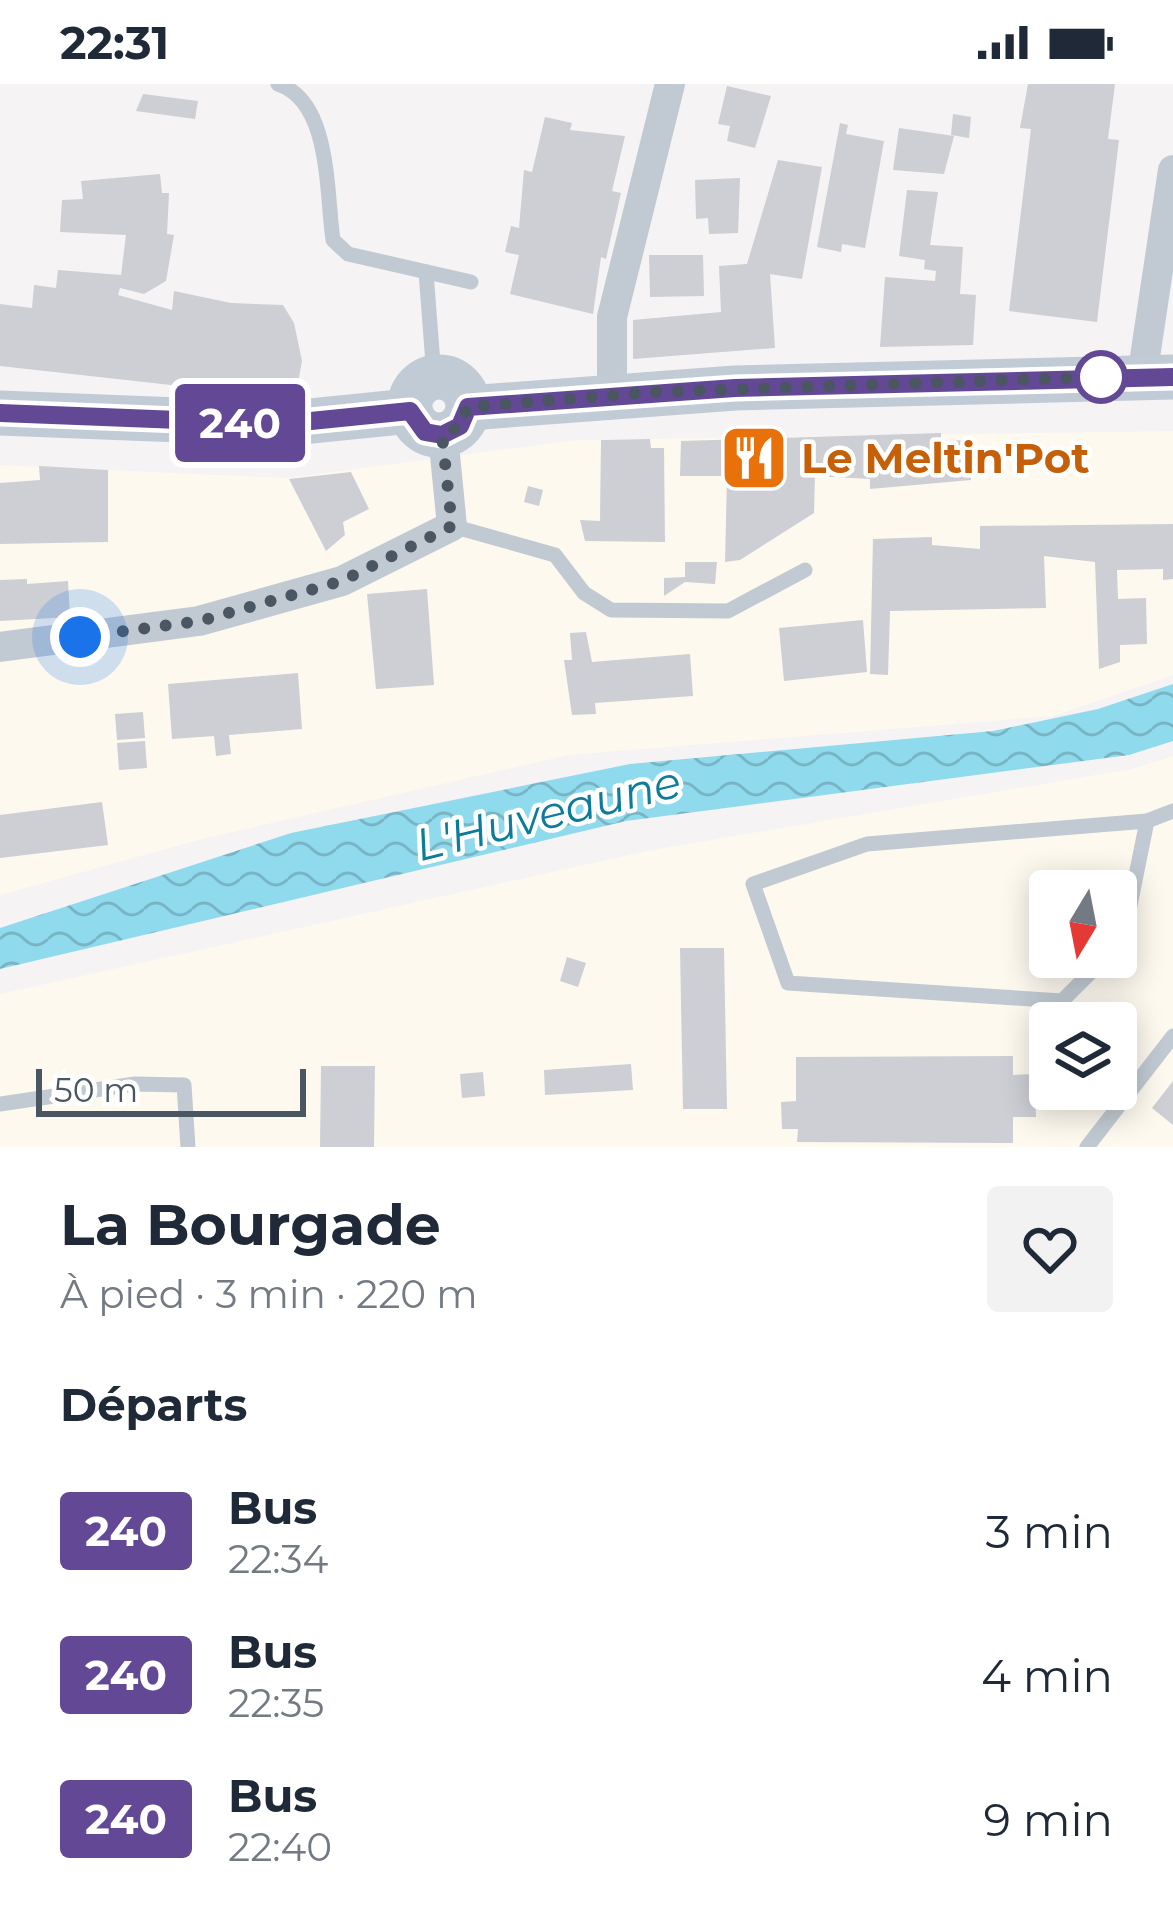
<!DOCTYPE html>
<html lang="fr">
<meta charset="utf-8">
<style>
body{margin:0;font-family:Montserrat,sans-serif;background:#f2f2f3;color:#1f2937;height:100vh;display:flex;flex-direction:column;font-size:45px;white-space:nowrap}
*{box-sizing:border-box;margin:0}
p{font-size:39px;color:#747a83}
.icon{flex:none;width:66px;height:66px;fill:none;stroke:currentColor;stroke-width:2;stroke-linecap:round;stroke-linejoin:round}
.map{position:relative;height:1063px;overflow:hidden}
.panel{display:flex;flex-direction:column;background:#fff;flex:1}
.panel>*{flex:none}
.badge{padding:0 24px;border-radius:9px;font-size:42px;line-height:78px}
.needle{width:78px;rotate:190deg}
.buttons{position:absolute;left:1029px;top:786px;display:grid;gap:24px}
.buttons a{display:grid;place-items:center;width:108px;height:108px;border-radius:12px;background:#fff;box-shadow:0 6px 30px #0003;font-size:60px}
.scale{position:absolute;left:36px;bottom:30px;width:270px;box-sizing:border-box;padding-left:12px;border:6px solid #4a5661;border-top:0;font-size:33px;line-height:42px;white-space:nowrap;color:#4a5661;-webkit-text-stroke:9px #fff;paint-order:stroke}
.you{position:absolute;width:60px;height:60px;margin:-30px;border:9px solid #fff;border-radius:50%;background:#1a73e8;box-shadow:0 0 0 18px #1a73e833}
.map>.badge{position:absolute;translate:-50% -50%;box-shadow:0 0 0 6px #fff}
h2{padding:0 60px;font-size:45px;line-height:108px}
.round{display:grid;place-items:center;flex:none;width:126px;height:126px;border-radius:12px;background:#f2f2f3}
.headline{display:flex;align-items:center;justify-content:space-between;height:204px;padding:0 60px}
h1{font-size:57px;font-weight:700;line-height:90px}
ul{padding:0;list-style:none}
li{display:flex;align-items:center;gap:36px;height:144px;padding:0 60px}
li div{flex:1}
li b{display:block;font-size:45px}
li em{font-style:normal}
li .badge{min-width:132px;font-weight:700;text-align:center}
.status{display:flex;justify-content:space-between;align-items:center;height:84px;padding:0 60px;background:#fff;direction:ltr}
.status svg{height:33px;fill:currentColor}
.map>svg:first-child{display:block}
.commercial{fill:#fdf9ef;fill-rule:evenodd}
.water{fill:url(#water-waves)}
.building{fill:#cdcfd5}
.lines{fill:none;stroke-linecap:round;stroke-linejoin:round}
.service{stroke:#c1cad2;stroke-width:15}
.minor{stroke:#c1cad2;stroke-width:30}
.secondary{stroke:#c1cbd6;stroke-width:45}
.line-casing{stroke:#fff;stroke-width:27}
.line{stroke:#634895;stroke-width:18}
.walk{stroke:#4a5661;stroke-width:12;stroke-dasharray:0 21.6}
.stop-dot{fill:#fff;stroke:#634895;stroke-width:6}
.labels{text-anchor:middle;stroke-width:9;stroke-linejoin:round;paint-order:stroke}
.food-label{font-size:42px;font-weight:bold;fill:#c56008;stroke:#fff;text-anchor:start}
.water-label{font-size:45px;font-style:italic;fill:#0c7c9b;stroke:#fff}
</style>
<div class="status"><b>22:31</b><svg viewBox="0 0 49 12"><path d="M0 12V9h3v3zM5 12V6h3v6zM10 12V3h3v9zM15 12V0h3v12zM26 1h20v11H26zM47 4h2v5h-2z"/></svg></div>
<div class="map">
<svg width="1173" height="1063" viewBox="0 0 1173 1063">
<defs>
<pattern id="water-waves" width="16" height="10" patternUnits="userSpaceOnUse" patternTransform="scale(3)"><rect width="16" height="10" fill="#90daee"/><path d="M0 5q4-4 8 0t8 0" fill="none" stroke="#78b4c4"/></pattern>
</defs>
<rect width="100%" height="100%" fill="#f5f3f3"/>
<g class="commercial">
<polygon points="1173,347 1173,591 1054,632 569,671 202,755 0,811 0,381 286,394 576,356"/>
<path d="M1173,672V1063H0V910L652,766L1131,685ZM1050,807H1116V873H1050ZM1050,939H1116V1005H1050Z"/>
</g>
<polygon class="water" points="1173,600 1173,657 1129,671 626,737 0,885 0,844 291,749 630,680 993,647 1098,625"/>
<g class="building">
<polygon points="1028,0 1115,0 1108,55 1119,56 1097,238 1009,227 1031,45 1020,44"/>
<polygon points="727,2 771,12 755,64 727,57 730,42 718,40"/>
<polygon points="143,10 198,17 195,35 136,27"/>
<polygon points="953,30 971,33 969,54 951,51"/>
<polygon points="545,33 572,39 570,46 625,52 612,107 621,109 606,175 601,173 593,230 510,210 519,171 505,168 511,142 519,144 524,86 532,88"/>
<polygon points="840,39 848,41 846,50 884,57 865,164 842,160 841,168 817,163"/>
<polygon points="899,44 954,52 944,90 893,86"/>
<polygon points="778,76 822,83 802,195 770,190 775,264 633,275 633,236 721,228 719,182 747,180"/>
<polygon points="160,90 162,109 169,109 167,150 174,151 166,197 144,210 120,204 118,211 172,226 174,207 231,219 283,221 294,239 302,277 295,315 192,317 171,301 0,282 0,220 32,224 34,201 56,204 58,186 121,191 126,151 60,148 62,116 83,115 81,97"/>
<polygon points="740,94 738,149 709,150 708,134 696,135 695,96"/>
<polygon points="907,106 938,108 930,161 963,163 960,210 976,211 973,261 880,263 885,193 935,197 936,187 924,185 925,176 899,172"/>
<polygon points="649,171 703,171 704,212 650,213"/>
<polygon points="941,349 941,357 972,356 971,396 870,405 870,395 815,392 814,429 740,476 725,478 727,392 680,392 681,357"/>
<polygon points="650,355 651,364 664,364 665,458 585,457 580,436 600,437 601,356"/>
<polygon points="39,382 108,386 108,458 0,460 0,399 40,396"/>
<polygon points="351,388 369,425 343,438 345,451 326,467 289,395"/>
<polygon points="528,402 543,406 539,422 524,418"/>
<polygon points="1173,440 1173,495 1163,496 1163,485 1117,486 1118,515 1146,514 1147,560 1120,561 1120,578 1099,585 1095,478 1044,472 1046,524 890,527 888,591 870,590 873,455 932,453 932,461 980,465 980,442"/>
<polygon points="685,478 717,478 715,500 685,498 664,512 664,494 685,493"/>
<polygon points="27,495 27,500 68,497 70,533 0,537 0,496"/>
<polygon points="427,505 434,601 376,605 367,510"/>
<polygon points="863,536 867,588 784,597 779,544"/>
<polygon points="586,548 592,578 690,570 693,612 595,619 596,630 572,631 564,576 572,576 570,549"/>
<polygon points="298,589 302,645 229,651 231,670 216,672 214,652 172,655 168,600"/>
<polygon points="143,628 145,654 117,656 115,630"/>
<polygon points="145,657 147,684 119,686 117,659"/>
<polygon points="102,718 108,761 0,774 0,731"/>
<polygon points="680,864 724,864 727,1025 683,1025"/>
<polygon points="567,873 586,879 578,903 560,897"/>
<polygon points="1013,972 1013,991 1035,990 1036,1033 1013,1033 1013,1059 797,1058 798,1045 782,1045 781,1018 796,1017 796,973"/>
<polygon points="631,980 633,1006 545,1011 544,986"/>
<polygon points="321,982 375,982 374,1063 320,1063"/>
<polygon points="483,988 485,1012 462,1014 460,990"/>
<polygon points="1173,997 1173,1041 1152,1024"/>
</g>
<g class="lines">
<g class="service">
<path d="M278,0C331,17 326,108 333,156L348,170L471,198"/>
<polyline points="426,188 434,293"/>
<polyline points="452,442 555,471 584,509 611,526 728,527 805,486"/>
<polyline points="1116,863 1123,856 1147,737"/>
<polyline points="1062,917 1106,873"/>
<polyline points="1063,939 1062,917 788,899 753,800 867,760 1147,737 1173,727"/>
<polyline points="0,1020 135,1000 184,1001 188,1063"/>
<polyline points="1087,1063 1173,952"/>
</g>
<g class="minor">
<polyline points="1142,293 1173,86"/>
<polyline points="612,310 612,233 670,0"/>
<polyline points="0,563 199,537 342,497 452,442 443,351"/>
</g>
<g class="secondary">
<circle cx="439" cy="322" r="29"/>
<polyline points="468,324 735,304 1173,293"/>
<polyline points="0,329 281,340 410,327"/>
</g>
</g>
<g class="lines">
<defs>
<polyline id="line" points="0,329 281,340 410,327 425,348 442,351 460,342 468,323 735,304 1173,293"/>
</defs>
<use href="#line" class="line-casing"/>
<use href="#line" class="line"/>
<polyline class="walk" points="80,553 200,537 342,497 452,442 442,351 460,342 468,323 653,308 1101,293"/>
</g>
<defs>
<symbol id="restaurant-square" viewBox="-11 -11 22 22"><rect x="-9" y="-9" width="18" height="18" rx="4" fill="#e8710a" stroke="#fff"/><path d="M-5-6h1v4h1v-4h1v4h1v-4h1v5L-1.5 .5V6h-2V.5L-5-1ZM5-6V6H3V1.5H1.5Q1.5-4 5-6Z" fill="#fff"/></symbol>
</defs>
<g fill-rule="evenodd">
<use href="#restaurant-square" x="716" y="336" width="76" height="76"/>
</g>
<circle class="stop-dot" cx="1101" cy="293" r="24"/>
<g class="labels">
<g class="food-label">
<text x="801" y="389">Le Meltin'Pot</text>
</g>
<g class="water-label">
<text transform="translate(548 729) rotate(-14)" y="16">L'Huveaune</text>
</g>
</g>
</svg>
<div class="buttons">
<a><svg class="needle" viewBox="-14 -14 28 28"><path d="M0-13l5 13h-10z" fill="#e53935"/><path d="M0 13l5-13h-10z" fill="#747a83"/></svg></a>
<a><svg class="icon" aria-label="layers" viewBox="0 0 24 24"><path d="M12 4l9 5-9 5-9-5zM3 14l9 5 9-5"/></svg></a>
</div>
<div class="scale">50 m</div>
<div class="you" style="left:80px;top:553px"></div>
<b class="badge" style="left:240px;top:339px;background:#634895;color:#fff">240</b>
</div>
<section class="panel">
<div class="headline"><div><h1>La Bourgade</h1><p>À pied · 3 min · 220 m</p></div><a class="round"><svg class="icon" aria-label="heart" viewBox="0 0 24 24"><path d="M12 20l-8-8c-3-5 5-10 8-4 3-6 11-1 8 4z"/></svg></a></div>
<h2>Départs</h2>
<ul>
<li><span class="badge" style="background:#634895;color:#fff">240</span><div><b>Bus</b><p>22:34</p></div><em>3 min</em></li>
<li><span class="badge" style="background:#634895;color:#fff">240</span><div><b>Bus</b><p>22:35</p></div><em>4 min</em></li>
<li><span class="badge" style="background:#634895;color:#fff">240</span><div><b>Bus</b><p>22:40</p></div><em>9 min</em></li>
</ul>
</section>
